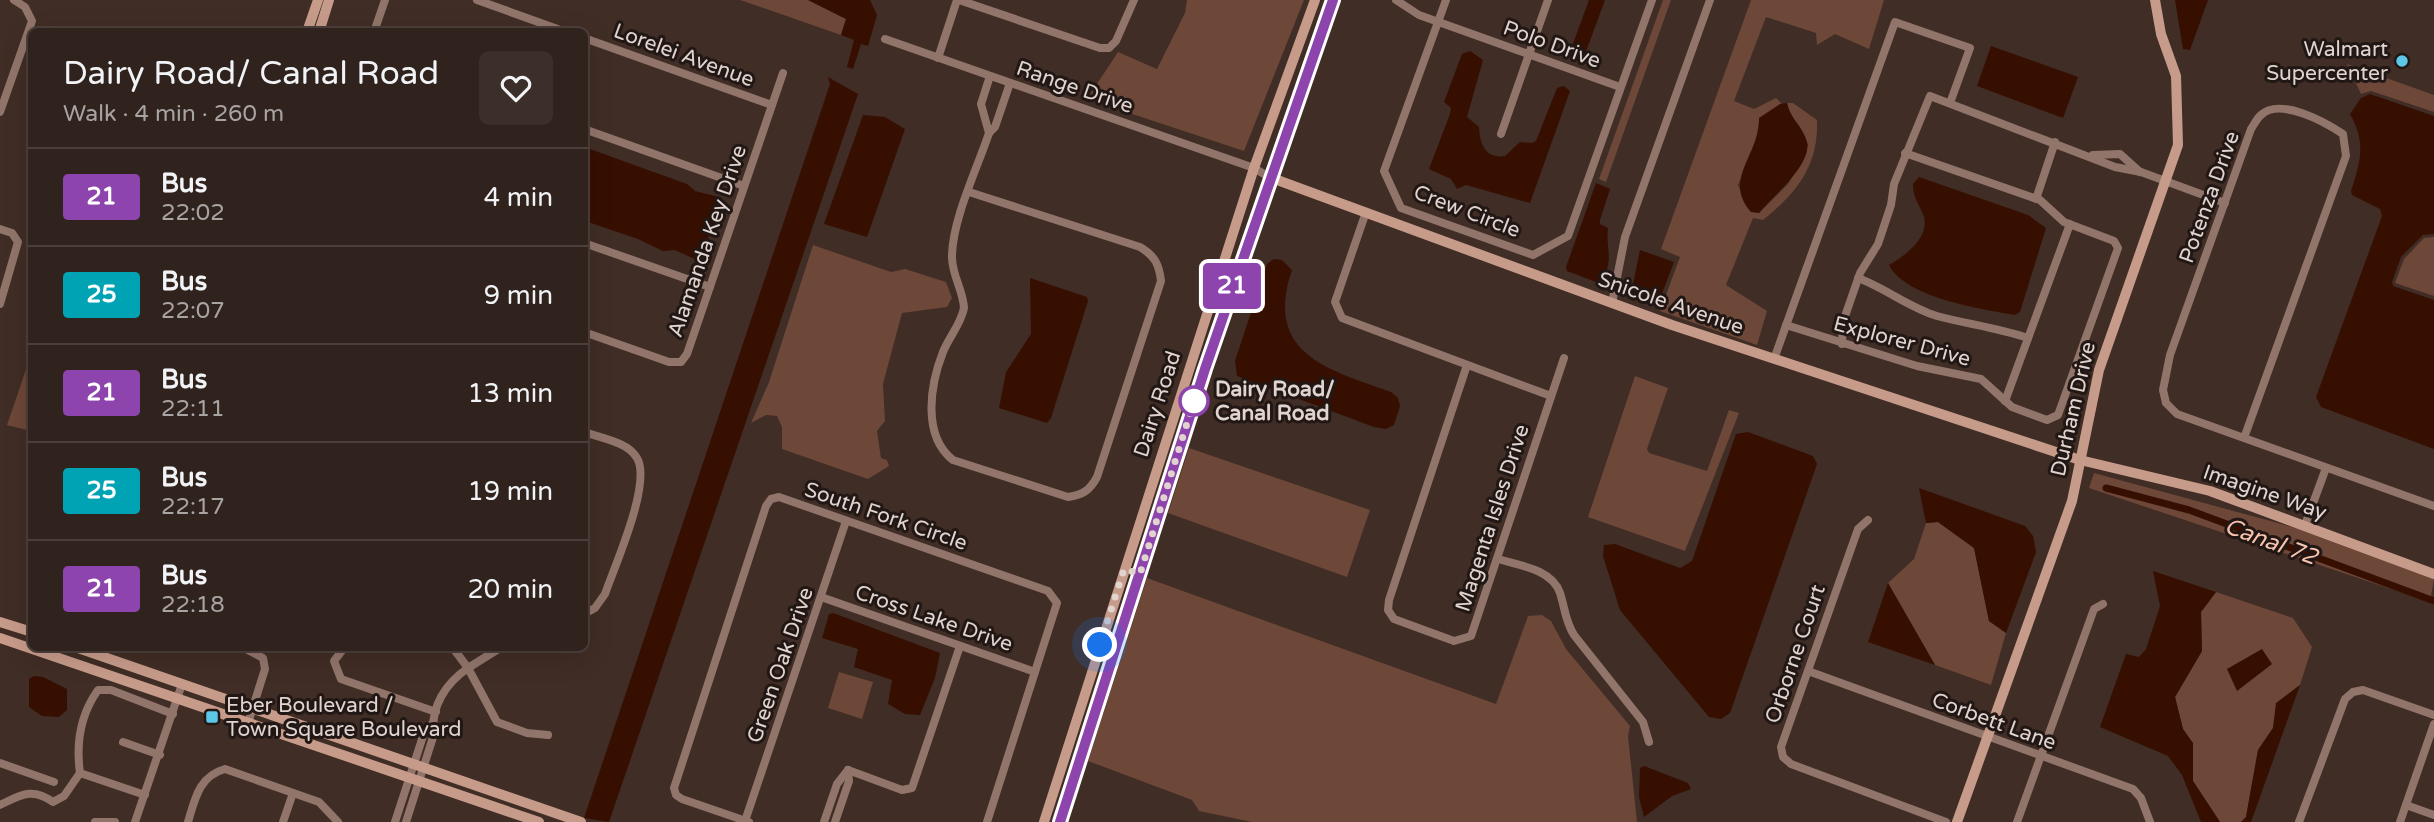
<!DOCTYPE html>
<meta charset="utf-8">
<style>
body{margin:0;font-family:"Varela Round",sans-serif;background:#3c2f29;color:#f1f3f6;height:100vh;display:flex;flex-direction:column;font-size:26px;white-space:nowrap}
*{box-sizing:border-box;margin:0}
p{font-size:23px;color:#a8a4a3}
.icon{flex:none;width:38px;height:38px;fill:none;stroke:currentColor;stroke-width:2;stroke-linecap:round;stroke-linejoin:round}
.map{position:relative;flex:1;overflow:hidden}
.sheet{position:absolute;left:28px;top:28px;width:560px;height:623px;display:flex;flex-direction:column;background:#30221c;border-radius:10px;box-shadow:0 7px 28px #0002,0 0 0 2px #4b3f3b}
.sheet>*{flex:none}
.badge{padding:0 14px;border-radius:5px;font-size:24px;line-height:46px}
.you{position:absolute;width:35px;height:35px;margin:-18px;border:5px solid #fff;border-radius:50%;background:#1a73e8;box-shadow:0 0 0 10px #1a73e833}
.map>.badge{position:absolute;translate:-50% -50%;box-shadow:0 0 0 4px #fff}
.round{display:grid;place-items:center;flex:none;width:74px;height:74px;border-radius:10px;background:#3c2f29}
.summary{display:flex;align-items:center;justify-content:space-between;height:119px;padding:0 35px}
h1{font-size:33px;font-weight:600;line-height:52px}
ul{padding:0;list-style:none}
li{display:flex;align-items:center;gap:21px;height:98px;padding:0 35px;border-top:2px solid #4b3f3b}
li div{flex:1}
li b{display:block;font-size:26px}
li em{font-style:normal}
li .badge{min-width:77px;font-weight:700;text-align:center}
.map>svg:first-child{display:block}
.green{fill:#6d4738}
.water{fill:#360f01}
.lines{fill:none;stroke-linecap:round;stroke-linejoin:round}
.canal{stroke:#360f01;stroke-width:7}
.street{stroke:#91756b;stroke-width:8}
.secondary{stroke:#c79b8a;stroke-width:10}
.line-casing{stroke:#fff;stroke-width:16}
.line{stroke:#8e44ad;stroke-width:10}
.walk{stroke:#e1d4cf;stroke-width:7;stroke-dasharray:0 12.6}
.poi-dot{fill:#5dc7e8;stroke:#211714;stroke-width:2.5}
.stop-dot{fill:#fff;stroke:#8e44ad;stroke-width:3.5}
.labels{text-anchor:middle;stroke-width:6;stroke-linejoin:round;paint-order:stroke}
.street-label{font-size:21px;fill:#e1d4cf;stroke:#211714}
.poi-label{font-size:21px;fill:#e1d4cf;stroke:#211714;text-anchor:end}
.stop-label{font-size:21px;font-weight:bold;fill:#e1d4cf;stroke:#211714;text-anchor:start}
.water-label{font-size:23px;font-style:italic;fill:#fac3ae;stroke:#211714}
</style>
<div class="map">
<svg width="2434" height="822" viewBox="0 0 2434 822">
<rect width="100%" height="100%" fill="#402d25"/>
<g class="green">
<polygon points="740,0 808,0 846,19 841,35"/>
<polygon points="1187,0 1304,0 1244,151 1087,99 1118,52 1157,69 1185,13"/>
<polygon points="1663,0 1671,0 1606,182 1599,179"/>
<path d="M1751,0H1884L1869,49L1835,34L1817,45L1816,33L1766,17L1734,101L1754,109L1776,98L1782,104L1760,118L1754,150L1738,185L1747,207L1759,213L1789,183L1808,145C1802,129 1790,119 1787,103H1793L1817,120C1819,165 1797,193 1763,220L1753,218L1726,285L1767,311L1757,345L1660,311L1680,257L1661,249Z"/>
<polygon points="2347,64 2434,95 2434,112 2371,91 2361,94"/>
<polygon points="2434,237 2434,296 2395,283 2404,259 2424,238"/>
<polygon points="813,245 891,272 905,269 946,282 952,298 947,307 902,313 883,384 885,421 877,431 881,458 887,460 889,466 868,479 782,449 782,427 777,416 766,415 751,423 769,382"/>
<polygon points="31,355 31,431 7,425"/>
<polygon points="1635,376 1668,388 1647,449 1649,453 1707,471 1729,410 1739,413 1685,551 1588,517"/>
<polygon points="1189,448 1370,510 1347,577 1168,513"/>
<polygon points="2094,473 2307,531 2434,579 2430,602 2089,488"/>
<polygon points="1938,522 1974,548 1989,621 2006,633 1991,685 1935,665 1888,583 1914,559 1926,523"/>
<polygon points="1147,578 1496,704 1528,616 1542,615 1551,621 1566,649 1630,726 1628,736 1637,822 1252,822 1199,811 1192,800 1088,761"/>
<polygon points="2216,592 2293,618 2312,647 2300,685 2277,703 2273,728 2258,750 2246,817 2241,822 2220,822 2193,781 2192,743 2183,729 2175,697 2202,651 2201,612"/>
<polygon points="839,672 873,682 862,719 828,708"/>
</g>
<g class="water">
<polygon points="808,0 870,0 877,15 868,46 861,44 853,69 847,67 854,40 841,35 846,19"/>
<polygon points="1589,0 1605,0 1585,54 1578,55 1571,49"/>
<polygon points="2175,0 2208,0 2190,50 2183,49"/>
<polygon points="1991,46 2078,77 2063,118 1977,86"/>
<path d="M1470,51L1483,60L1467,117L1479,127C1480,144 1485,159 1505,156L1520,142L1532,143L1536,141L1557,88L1564,86L1570,91L1530,203L1466,185L1457,189L1451,179L1429,169L1450,114L1451,108L1444,102L1462,54Z"/>
<polygon points="828,77 858,94 609,822 584,818 830,84"/>
<path d="M2370,94L2434,116V234L2423,235L2401,257L2392,282L2393,286L2434,300V449L2321,407L2316,397L2382,216L2380,209L2352,195L2351,191C2361,161 2366,142 2350,114L2361,98Z"/>
<path d="M1787,103C1790,119 1803,126 1807,142C1812,165 1772,197 1759,213L1751,212C1722,179 1760,155 1759,118L1780,104Z"/>
<polygon points="863,115 885,117 905,129 867,237 824,224"/>
<polygon points="587,148 687,184 695,191 719,197 717,215 699,261 675,250 663,251 638,239 585,221 584,149"/>
<path d="M1919,177L2028,215L2046,228L2020,312L2015,315C1981,309 1906,298 1889,265C1905,256 1932,236 1923,214C1918,203 1913,197 1913,184Z"/>
<path d="M1596,183L1610,189L1600,220V224L1608,228C1605,248 1617,268 1596,282L1567,271L1566,267Z"/>
<polygon points="1640,250 1674,262 1658,304 1631,294"/>
<path d="M1274,259L1282,260L1292,270C1263,354 1329,370 1391,392L1398,398L1400,406L1394,425L1386,429L1374,427L1237,376L1235,361L1267,264Z"/>
<polygon points="1030,278 1087,297 1088,301 1051,418 1047,423 999,408 1006,372 1031,334"/>
<polygon points="1748,432 1813,456 1817,464 1730,713 1721,719 1709,717 1620,610 1603,556 1604,545 1615,544 1680,568 1692,561 1736,434"/>
<polygon points="1919,488 2025,526 2033,536 2036,552 2006,633 1989,621 1974,548 1938,522 1926,523"/>
<polygon points="2153,571 2216,592 2201,612 2202,651 2175,697 2183,729 2193,743 2193,781 2220,822 2201,822 2182,775 2168,756 2100,727 2126,654 2139,657 2146,649 2160,606"/>
<polygon points="1888,583 1935,665 1868,642"/>
<polygon points="833,613 940,653 935,678 920,715 905,714 888,704 892,680 854,667 858,649 822,638 829,614"/>
<polygon points="2262,649 2272,664 2237,691 2227,669"/>
<polygon points="34,676 43,677 67,689 67,710 59,717 42,716 29,707 29,679"/>
<polygon points="2300,685 2251,822 2241,822 2246,817 2258,750 2273,728 2276,703"/>
<polygon points="1644,766 1688,783 1691,789 1672,796 1644,817 1639,797 1640,768"/>
</g>
<g class="lines">
<polyline class="canal" points="2106,488 2189,510 2434,601"/>
<g class="street">
<polyline points="477,0 566,32"/>
<polyline points="959,0 1100,48 1109,48 1116,41 1134,0"/>
<polyline points="1396,0 1419,15 1620,87"/>
<polyline points="1446,0 1384,171 1401,208 1533,255 1568,236 1652,0"/>
<polyline points="374,32 385,0"/>
<polyline points="584,38 772,105"/>
<polyline points="885,39 1254,168 1269,177"/>
<polyline points="938,58 957,0"/>
<polyline points="0,112 32,21 25,7 14,0"/>
<polyline points="584,129 744,186"/>
<polyline points="989,133 981,104 990,76"/>
<polyline points="1501,134 1548,0"/>
<polyline points="2093,155 2120,154 2140,172"/>
<path d="M969,192L1140,247C1155,256 1159,264 1161,281L1097,477C1090,490 1083,495 1068,497L953,460C922,436 930,385 943,352C949,337 961,324 964,308C963,289 951,274 952,255C953,218 977,169 989,133L995,127L1010,83"/>
<polyline points="2036,199 2055,142"/>
<polyline points="1366,212 1335,302 1342,318 1551,396"/>
<polyline points="0,229 12,233 18,242 0,304"/>
<polyline points="584,243 710,287"/>
<path d="M1858,278C1885,288 1910,308 1937,316C1967,324 1998,328 2028,338"/>
<polyline points="1612,303 1625,237 1710,0"/>
<polyline points="1786,325 1917,366 1981,379 2012,407 2047,420 2058,415 2118,248 2114,241 2064,222 2040,200 1905,153"/>
<polyline points="584,332 669,362 681,362 687,354 783,73"/>
<polyline points="1842,344 1843,322 1860,273 1878,244 1891,205 1894,184 1930,96 2115,167 2141,172 2225,203"/>
<polyline points="1774,359 1895,22 1970,48 1950,103"/>
<polyline points="1467,365 1389,600 1388,610 1394,619 1454,641 1471,636 1564,358"/>
<polyline points="2005,401 2070,224"/>
<path d="M584,432C601,438 628,442 637,458C652,483 615,565 605,594L595,608L584,614"/>
<path d="M2244,438L2346,156L2343,134C2325,122 2280,97 2261,115C2257,118 2254,125 2251,129L2170,355L2163,390L2166,403L2177,414L2434,506"/>
<polyline points="1868,520 1858,529 1781,747 1783,757 1791,764 1946,822"/>
<polyline points="2305,525 2326,468"/>
<path d="M1498,559C1518,565 1552,569 1560,593C1565,608 1565,621 1574,635L1643,722L1649,742"/>
<polyline points="821,597 1035,672"/>
<polyline points="244,648 263,658 265,669 248,723"/>
<polyline points="344,648 334,661 341,679 436,712"/>
<polyline points="453,648 468,668 500,648"/>
<polyline points="1808,671 2133,789 2141,798 2150,822"/>
<polyline points="123,742 160,755"/>
<polyline points="0,763 54,782"/>
<polyline points="848,770 902,790 912,788 960,646"/>
<polyline points="80,773 145,795"/>
<path d="M0,805C21,795 32,787 53,802L64,796L80,773C76,744 80,715 98,690H111L173,714"/>
<polyline points="2406,805 2434,815"/>
<polyline points="745,821 846,521"/>
<polyline points="95,822 115,822"/>
<polyline points="135,822 182,684"/>
<path d="M188,822C195,799 199,776 225,769L319,802L338,822"/>
<polyline points="283,822 293,793"/>
<polyline points="395,822 425,730 433,723"/>
<path d="M406,822L434,734C430,707 446,683 468,668L497,722L527,733L548,735"/>
<polyline points="749,822 682,799 676,795 674,788 766,506 771,499 779,497 1048,591 1057,603 987,822"/>
<polyline points="824,822 837,784 848,770"/>
<polyline points="835,822 849,781 848,770"/>
<polyline points="2017,822 2094,609 2103,604"/>
<polyline points="2299,822 2345,699 2353,692 2363,690 2434,715"/>
<polyline points="2400,822 2434,724"/>
</g>
<g class="secondary">
<polyline points="307,32 318,0"/>
<polyline points="319,32 329,0"/>
<polyline points="1269,177 1672,325 2080,460 2210,491 2434,574"/>
<polyline points="0,622 32,632"/>
<polyline points="0,638 539,822"/>
<polyline points="78,648 581,822"/>
<polyline points="1044,822 1254,168 1315,0"/>
<path d="M1060,822C1148,547 1235,272 1333,0"/>
<polyline points="1957,822 2072,501 2099,370 2178,145 2176,76 2161,34 2155,0"/>
</g>
</g>
<g class="lines">
<defs>
<polyline id="line" points="1060,822 1205,369 1333,0"/>
</defs>
<use href="#line" class="line-casing"/>
<use href="#line" class="line"/>
<polyline class="walk" points="1100,645 1124,569 1140,574 1194,401"/>
</g>
<g class="poi-dot">
<circle cx="2402" cy="61" r="7"/>
<rect x="205" y="710" width="14" height="14" rx="3.5"/>
</g>
<circle class="stop-dot" cx="1194" cy="401" r="14"/>
<g class="labels">
<g class="street-label">
<text transform="translate(1552 44) rotate(20)" y="7">Polo Drive</text>
<text transform="translate(684 55) rotate(20)" y="7">Lorelei Avenue</text>
<text transform="translate(1075 87) rotate(19)" y="7">Range Drive</text>
<text transform="translate(2209 197) rotate(-70)" y="7">Potenza Drive</text>
<text transform="translate(1467 211) rotate(21)" y="7">Crew Circle</text>
<text transform="translate(707 241) rotate(-71)" y="7">Alamanda Key Drive</text>
<text transform="translate(1671 303) rotate(19)" y="7">Snicole Avenue</text>
<text transform="translate(1902 341) rotate(15)" y="7">Explorer Drive</text>
<text transform="translate(1157 404) rotate(-72)" y="7">Dairy Road</text>
<text transform="translate(2073 409) rotate(-77)" y="7">Durham Drive</text>
<text transform="translate(2265 492) rotate(19)" y="7">Imagine Way</text>
<text transform="translate(886 516) rotate(19)" y="7">South Fork Circle</text>
<text transform="translate(1492 518) rotate(-72)" y="7">Magenta Isles Drive</text>
<text transform="translate(934 618) rotate(19)" y="7">Cross Lake Drive</text>
<text transform="translate(1795 654) rotate(-71)" y="7">Orborne Court</text>
<text transform="translate(780 665) rotate(-71)" y="7">Green Oak Drive</text>
<text transform="translate(1994 721) rotate(20)" y="7">Corbett Lane</text>
</g>
<g class="poi-label">
<text x="2388" y="56">Walmart<tspan x="2388" dy="24">Supercenter</tspan></text>
<text x="226" y="712" text-anchor="start">Eber Boulevard /<tspan x="226" dy="24">Town Square Boulevard</tspan></text>
</g>
<g class="stop-label">
<text x="1215" y="396">Dairy Road/<tspan x="1215" dy="24">Canal Road</tspan></text>
</g>
<g class="water-label">
<text transform="translate(2271 541) rotate(20)" y="8">Canal 72</text>
</g>
</g>
</svg>
<div class="you" style="left:1100px;top:645px"></div>
<b class="badge" style="left:1232px;top:286px;background:#8e44ad;color:#fff">21</b>
<section class="sheet">
<div class="summary"><div><h1>Dairy Road/ Canal Road</h1><p>Walk · 4 min · 260 m</p></div><a class="round"><svg class="icon" aria-label="heart" viewBox="0 0 24 24"><path d="M12 20l-8-8c-3-5 5-10 8-4 3-6 11-1 8 4z"/></svg></a></div>
<ul>
<li><span class="badge" style="background:#8e44ad;color:#fff">21</span><div><b>Bus</b><p>22:02</p></div><em>4 min</em></li>
<li><span class="badge" style="background:#00a3b4;color:#fff">25</span><div><b>Bus</b><p>22:07</p></div><em>9 min</em></li>
<li><span class="badge" style="background:#8e44ad;color:#fff">21</span><div><b>Bus</b><p>22:11</p></div><em>13 min</em></li>
<li><span class="badge" style="background:#00a3b4;color:#fff">25</span><div><b>Bus</b><p>22:17</p></div><em>19 min</em></li>
<li><span class="badge" style="background:#8e44ad;color:#fff">21</span><div><b>Bus</b><p>22:18</p></div><em>20 min</em></li>
</ul>
</section>
</div>
